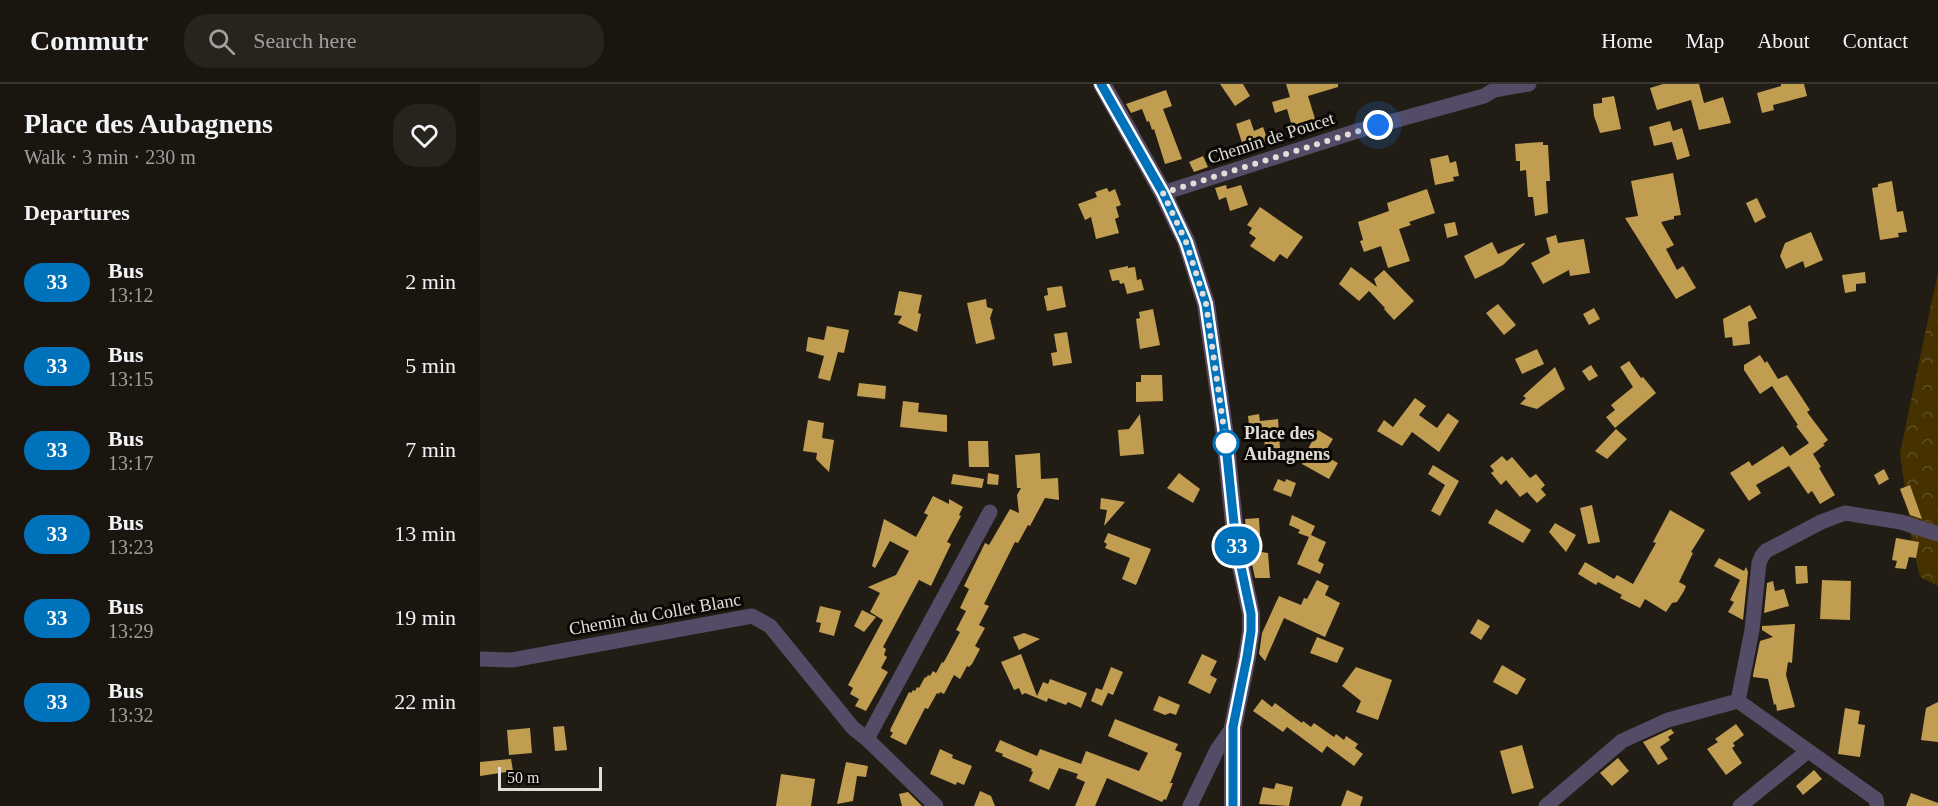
<!DOCTYPE html>
<meta charset="utf-8">
<style>
body{margin:0;font-family:"Times New Roman",serif;background:#27231d;color:#f1f3f6;height:100vh;display:flex;flex-direction:column;font-size:22px;white-space:nowrap}
*{box-sizing:border-box;margin:0}
p{font-size:20px;color:#9f9f9e}
.icon{flex:none;width:33px;height:33px;fill:none;stroke:currentColor;stroke-width:2;stroke-linecap:round;stroke-linejoin:round}
.map{position:relative;flex:1;overflow:hidden}
.side{display:flex;flex-direction:column;background:#1a160f;width:480px}
.side>*{flex:none}
.badge{padding:0 12px;border-radius:20px;font-size:21px;line-height:39px}
.scale{position:absolute;left:18px;bottom:15px;width:104px;box-sizing:border-box;padding-left:6px;border:3px solid #e1ded8;border-top:0;font-size:16px;line-height:21px;white-space:nowrap;color:#e1ded8;-webkit-text-stroke:4px #0a0805;paint-order:stroke}
.you{position:absolute;width:30px;height:30px;margin:-15px;border:4px solid #fff;border-radius:50%;background:#1a73e8;box-shadow:0 0 0 9px #1a73e833}
.map>.badge{position:absolute;translate:-50% -50%;box-shadow:0 0 0 3px #fff}
h2{padding:0 24px;font-size:22px;line-height:54px}
.round{display:grid;place-items:center;flex:none;width:63px;height:63px;border-radius:24px;background:#27231d}
.headline{display:flex;align-items:center;justify-content:space-between;height:102px;padding:0 24px}
h1{font-size:28px;font-weight:700;line-height:45px}
ul{padding:0;list-style:none}
li{display:flex;align-items:center;gap:18px;height:84px;padding:0 24px}
li div{flex:1}
li b{display:block;font-size:22px}
li em{font-style:normal}
li .badge{min-width:66px;font-weight:700;text-align:center}
header{display:flex;align-items:center;gap:36px;box-sizing:border-box;height:84px;padding:0 30px;background:#1a160f;border-bottom:2px solid #38352f}
header strong{font-size:28px}
nav{display:flex;gap:33px;margin-inline-start:auto;font-size:21px}
.search{width:420px;height:54px;background:#27231d;display:flex;align-items:center;gap:15px;box-sizing:border-box;padding:0 21px;border-radius:24px;color:#9f9f9e;font-size:22px}
main{display:flex;flex:1;min-height:0}
.map>svg:first-child{display:block}
.forest{fill:url(#forest-crowns)}
.building{fill:#c19d52}
.lines{fill:none;stroke-linecap:round;stroke-linejoin:round}
.minor{stroke:#544b67;stroke-width:15}
.tertiary{stroke:#544b67;stroke-width:18}
.line-casing{stroke:#fff;stroke-width:14}
.line{stroke:#0072bc;stroke-width:9}
.walk{stroke:#e1ded8;stroke-width:6;stroke-dasharray:0 10.8}
.stop-dot{fill:#fff;stroke:#0072bc;stroke-width:3}
.labels{text-anchor:middle;stroke-width:6;stroke-linejoin:round;paint-order:stroke}
.street-label{font-size:18px;fill:#e1ded8;stroke:#0a0805}
.stop-label{font-size:18px;font-weight:bold;fill:#e1ded8;stroke:#0a0805;text-anchor:start}
</style>
<header>
<strong>Commutr</strong>
<div class="search"><svg class="icon" aria-label="search" viewBox="0 0 24 24"><circle cx="10" cy="10" r="6"/><path d="M15 15l6 6"/></svg>Search here</div>
<nav><a>Home</a><a>Map</a><a>About</a><a>Contact</a></nav>
</header>
<main>
<section class="side">
<div class="headline"><div><h1>Place des Aubagnens</h1><p>Walk · 3 min · 230 m</p></div><a class="round"><svg class="icon" aria-label="heart" viewBox="0 0 24 24"><path d="M12 20l-8-8c-3-5 5-10 8-4 3-6 11-1 8 4z"/></svg></a></div>
<h2>Departures</h2>
<ul>
<li><span class="badge" style="background:#0072bc;color:#fff">33</span><div><b>Bus</b><p>13:12</p></div><em>2 min</em></li>
<li><span class="badge" style="background:#0072bc;color:#fff">33</span><div><b>Bus</b><p>13:15</p></div><em>5 min</em></li>
<li><span class="badge" style="background:#0072bc;color:#fff">33</span><div><b>Bus</b><p>13:17</p></div><em>7 min</em></li>
<li><span class="badge" style="background:#0072bc;color:#fff">33</span><div><b>Bus</b><p>13:23</p></div><em>13 min</em></li>
<li><span class="badge" style="background:#0072bc;color:#fff">33</span><div><b>Bus</b><p>13:29</p></div><em>19 min</em></li>
<li><span class="badge" style="background:#0072bc;color:#fff">33</span><div><b>Bus</b><p>13:32</p></div><em>22 min</em></li>
</ul>
</section>
<div class="map">
<svg width="1458" height="722" viewBox="0 0 1458 722">
<defs>
<pattern id="forest-crowns" width="20" height="18" patternUnits="userSpaceOnUse" patternTransform="scale(1.5)"><rect width="20" height="18" fill="#453200"/><path d="M2 6a3 3 0 1 1 6 0M12 15a3 3 0 1 1 6 0" fill="none" stroke="#604f24"/></pattern>
</defs>
<rect width="100%" height="100%" fill="#221d14"/>
<polygon class="forest" points="1458,188 1458,502 1440,493 1432,457 1420,369"/>
<g class="building">
<polygon points="740,0 763,0 770,12 755,22"/>
<polygon points="806,0 858,0 858,3 828,12 836,38 813,46 807,25 795,29 792,18 810,13"/>
<polygon points="1183,0 1219,0 1224,19 1243,13 1251,39 1219,46 1211,16 1177,26 1170,4"/>
<polygon points="1301,0 1324,0 1327,12 1293,21 1294,26 1282,29 1277,9 1301,2"/>
<polygon points="686,6 692,22 683,25 702,75 685,80 674,45 672,46 669,37 667,38 662,25 651,29 646,20"/>
<polygon points="1134,12 1141,45 1120,49 1114,32 1113,20 1122,19 1122,14"/>
<polygon points="770,35 774,47 783,43 788,57 764,65 756,40"/>
<polygon points="1190,37 1193,47 1202,44 1210,72 1197,76 1192,58 1174,62 1169,43"/>
<polygon points="1063,58 1063,61 1068,61 1070,97 1066,97 1068,129 1055,132 1053,113 1048,113 1046,86 1040,87 1040,77 1036,77 1035,60"/>
<polygon points="968,71 970,79 976,77 979,92 973,93 974,97 955,101 950,75"/>
<polygon points="723,72 728,83 714,88 709,78"/>
<polygon points="1193,89 1201,131 1194,132 1194,135 1181,138 1194,161 1186,165 1197,186 1203,182 1216,204 1196,215 1145,134 1158,132 1151,97"/>
<polygon points="1412,97 1417,128 1423,127 1427,148 1418,149 1419,153 1400,156 1392,104 1398,103 1398,100"/>
<polygon points="746,101 747,105 761,101 768,121 750,127 746,113 739,116 735,104"/>
<polygon points="627,104 629,108 635,105 641,121 636,123 639,133 635,135 639,149 616,155 611,133 605,136 598,120 617,113 615,108"/>
<polygon points="947,105 955,129 929,138 931,141 919,145 930,177 908,184 901,162 884,168 880,157 883,156 878,138 909,127 907,119"/>
<polygon points="1277,114 1286,133 1275,139 1266,119"/>
<polygon points="780,123 823,153 807,175 800,170 794,178 770,162 776,154 769,149 772,144 767,141"/>
<polygon points="975,138 978,151 967,154 964,140"/>
<polygon points="1331,148 1343,176 1325,184 1323,177 1306,185 1300,172 1305,159"/>
<polygon points="1076,151 1078,159 1104,155 1110,189 1090,192 1089,186 1063,200 1051,179 1070,169 1066,154"/>
<polygon points="1012,158 1018,170 1044,159 1045,160 1023,181 995,195 984,172"/>
<polygon points="648,182 648,184 655,183 657,196 661,195 664,206 647,210 644,199 640,200 639,196 632,197 629,186"/>
<polygon points="871,183 897,203 894,195 904,186 934,217 914,236 904,225 905,224 889,207 879,217 859,200"/>
<polygon points="1385,188 1386,199 1376,200 1376,207 1365,209 1362,191"/>
<polygon points="582,202 586,223 567,227 564,212 568,211 567,204"/>
<polygon points="419,207 442,211 438,229 441,230 437,248 418,239 422,232 414,231"/>
<polygon points="506,215 507,223 513,225 510,234 515,255 496,260 487,219"/>
<polygon points="1018,220 1036,241 1024,251 1006,229"/>
<polygon points="1270,221 1277,234 1268,238 1270,260 1253,262 1252,253 1245,254 1243,235"/>
<polygon points="1114,224 1120,235 1109,241 1103,230"/>
<polygon points="673,225 680,261 660,265 656,235 660,234 659,228"/>
<polygon points="347,242 369,246 364,269 358,268 350,297 338,294 344,272 326,267 328,253 344,256"/>
<polygon points="587,248 592,279 573,282 571,269 577,268 574,250"/>
<polygon points="1057,265 1064,280 1042,290 1035,275"/>
<polygon points="1280,271 1285,279 1287,277 1298,295 1307,291 1330,326 1327,328 1348,356 1343,360 1345,361 1333,370 1341,383 1339,384 1355,411 1340,420 1332,407 1328,410 1309,382 1276,401 1281,409 1269,417 1250,389 1269,377 1272,382 1303,362 1310,372 1329,359 1316,342 1318,341 1292,302 1280,310 1264,286 1264,281"/>
<polygon points="1149,277 1161,294 1163,293 1176,309 1135,344 1126,333 1135,326 1131,321 1153,303 1140,283"/>
<polygon points="1111,281 1118,292 1109,297 1102,287"/>
<polygon points="1075,283 1085,305 1057,325 1040,320 1046,314 1043,312"/>
<polygon points="661,291 682,291 683,317 656,318 656,298 661,298"/>
<polygon points="379,299 406,302 405,315 377,312"/>
<polygon points="935,314 946,322 939,331 957,344 968,329 979,337 959,368 932,348 922,362 897,347 904,336 913,343"/>
<polygon points="423,317 439,319 438,328 467,331 467,348 420,343"/>
<polygon points="660,330 664,370 640,372 638,346 649,345"/>
<polygon points="779,330 780,337 798,335 800,364 785,365 784,352 765,354 764,342 769,341 768,332"/>
<polygon points="328,336 344,339 342,354 354,356 349,388 336,375 337,369 323,367"/>
<polygon points="1136,345 1147,355 1127,375 1115,367"/>
<polygon points="838,346 853,355 843,371 858,379 849,395 822,380 830,366 828,365"/>
<polygon points="488,357 508,357 509,383 489,383"/>
<polygon points="560,369 561,395 578,394 579,416 565,414 550,442 548,441 538,459 535,458 504,520 509,522 499,541 505,544 495,562 500,565 492,580 489,583 487,582 480,595 474,591 464,610 460,608 459,610 457,609 448,625 445,624 426,661 410,653 413,649 410,647 411,644 429,608 431,609 433,606 435,607 437,603 439,604 445,593 446,594 448,591 450,592 453,587 456,589 462,578 463,579 465,576 480,548 476,546 486,527 480,524 489,505 484,502 505,459 509,461 530,425 539,429 537,411 541,404 537,404 535,371"/>
<polygon points="1022,372 1027,377 1032,373 1050,394 1056,390 1065,401 1061,405 1066,411 1057,419 1047,408 1040,413 1026,396 1021,401 1011,389 1014,387 1010,382"/>
<polygon points="953,381 979,397 960,432 951,427 965,401 948,390"/>
<polygon points="1404,385 1409,395 1399,401 1394,391"/>
<polygon points="508,389 519,391 518,401 507,400"/>
<polygon points="699,389 720,405 713,419 687,404"/>
<polygon points="473,390 504,395 502,404 471,400"/>
<polygon points="798,395 805,398 806,395 816,399 811,413 793,406"/>
<polygon points="1430,401 1442,435 1430,431 1420,405"/>
<polygon points="453,412 469,420 469,415 483,423 479,431 481,432 467,458 471,460 451,502 439,496 403,563 406,565 404,571 407,573 401,584 408,588 386,627 375,622 379,615 370,610 373,604 368,601 403,536 390,528 400,509 388,503 416,491 429,467 410,457 395,484 392,482 404,435 436,453 448,431 444,429"/>
<polygon points="621,414 645,418 624,442 627,426 620,425"/>
<polygon points="1112,421 1120,458 1108,460 1100,424"/>
<polygon points="1016,425 1051,446 1043,459 1008,439"/>
<polygon points="1190,426 1225,446 1211,468 1213,469 1199,498 1206,502 1204,507 1197,518 1192,519 1186,528 1165,515 1160,524 1140,514 1142,511 1118,498 1116,501 1098,490 1105,478 1134,495 1137,491 1153,500 1176,459 1173,458"/>
<polygon points="812,431 835,442 831,451 846,458 838,477 844,480 840,490 817,480 829,453 818,449 820,446 809,441"/>
<polygon points="779,434 781,468 788,469 790,494 775,494 767,457 765,435"/>
<polygon points="1075,439 1096,451 1086,468 1069,448"/>
<polygon points="628,449 671,465 656,501 642,495 650,474 625,464 627,460 624,458"/>
<polygon points="1416,454 1439,458 1436,474 1429,473 1426,485 1415,484 1417,477 1412,476"/>
<polygon points="1239,474 1264,487 1266,483 1268,488 1263,536 1248,528 1254,518 1250,516 1260,496 1234,482"/>
<polygon points="1315,482 1327,482 1328,499 1316,500"/>
<polygon points="837,496 849,502 845,511 860,519 845,553 804,534 785,577 779,570 782,549 799,512 821,521 824,514 827,515"/>
<polygon points="1342,496 1371,497 1370,536 1340,535"/>
<polygon points="1293,497 1295,507 1304,505 1309,522 1284,529 1287,499"/>
<polygon points="340,522 361,527 354,552 339,548 341,539 336,538"/>
<polygon points="382,526 396,533 384,548 374,542"/>
<polygon points="998,535 1010,542 1001,556 990,549"/>
<polygon points="1315,540 1312,579 1308,578 1306,591 1315,623 1297,627 1296,620 1294,621 1288,595 1273,593 1273,591 1280,557 1293,553 1282,546 1282,542"/>
<polygon points="544,549 560,555 539,566 533,553"/>
<polygon points="837,553 864,564 857,579 830,569"/>
<polygon points="541,570 557,612 563,598 568,600 570,595 607,609 601,624 588,618 586,621 568,614 567,618 545,609 542,611 539,604 534,606 521,578"/>
<polygon points="722,570 737,577 730,591 737,595 730,610 708,599"/>
<polygon points="1022,581 1046,595 1037,611 1013,598"/>
<polygon points="631,583 643,588 633,611 626,608 628,609 622,622 611,617 616,604 622,606"/>
<polygon points="876,583 912,596 898,636 876,628 881,617 862,602"/>
<polygon points="679,612 700,621 696,631 690,629 685,631 673,626"/>
<polygon points="782,615 792,623 795,619 822,639 823,637 831,643 834,639 854,653 856,650 864,656 866,652 878,660 875,664 883,670 874,682 847,662 842,669 807,643 803,648 773,627"/>
<polygon points="1458,618 1458,658 1441,656 1446,624"/>
<polygon points="1365,624 1380,627 1378,640 1385,641 1380,673 1358,670"/>
<polygon points="635,635 698,660 695,666 702,669 692,695 690,699 693,699 686,716 684,715 682,718 627,694 615,722 595,722 605,698 596,694 598,690 579,684 569,706 549,697 553,688 551,687 552,685 522,672 523,670 515,667 520,656 557,672 560,665 601,680 606,667 659,687 668,669 628,652"/>
<polygon points="1256,640 1264,651 1253,659 1255,662 1252,664 1262,679 1246,691 1227,665 1238,658 1235,655"/>
<polygon points="84,642 87,666 75,667 73,643"/>
<polygon points="50,644 52,669 29,671 27,646"/>
<polygon points="1191,645 1194,649 1188,653 1190,656 1180,663 1188,675 1178,681 1163,658"/>
<polygon points="1042,661 1054,704 1032,710 1020,667"/>
<polygon points="460,665 473,671 472,674 492,682 484,701 477,698 476,701 450,690"/>
<polygon points="1138,674 1149,687 1132,702 1120,689"/>
<polygon points="31,675 33,687 0,692 0,678"/>
<polygon points="366,678 388,682 386,693 377,692 373,717 357,720"/>
<polygon points="1334,686 1342,695 1323,711 1316,702"/>
<polygon points="301,690 335,695 331,722 296,722"/>
<polygon points="796,699 813,703 809,722 779,720 783,703 794,705"/>
<polygon points="867,706 883,713 880,722 861,722"/>
<polygon points="500,707 511,712 515,722 494,722"/>
<polygon points="428,708 442,722 422,722 419,710"/>
<polygon points="1431,709 1458,719 1458,722 1426,722"/>
</g>
<g class="lines">
<g class="minor">
<polyline points="683,109 877,47 1004,12 1014,6 1049,0"/>
<polyline points="0,575 32,576 272,532 290,542 373,644 387,655 456,722"/>
<polyline points="1258,617 1396,715 1397,722"/>
<polyline points="387,655 510,428"/>
<polyline points="710,722 737,666 753,643"/>
<polyline points="1066,722 1142,657 1188,636 1258,617 1272,546 1279,479 1282,472 1286,467 1341,438 1365,429 1421,438 1458,450"/>
<polyline points="1260,722 1328,667"/>
</g>
<polyline class="tertiary" points="622,0 683,109 698,141 706,157 726,220 745,352 756,459 771,530 771,547 767,573 753,643 753,722"/>
</g>
<g class="lines">
<defs>
<polyline id="line" points="621,0 683,109 706,158 726,220 745,352 756,459 771,530 771,547 767,573 753,643 753,722"/>
</defs>
<use href="#line" class="line-casing"/>
<use href="#line" class="line"/>
<polyline class="walk" points="746,359 726,220 706,158 683,109 898,41"/>
</g>
<circle class="stop-dot" cx="746" cy="359" r="12"/>
<g class="labels">
<g class="street-label">
<text transform="translate(791 54) rotate(-18)" y="6">Chemin de Poucet</text>
<text transform="translate(175 530) rotate(-10)" y="6">Chemin du Collet Blanc</text>
</g>
<g class="stop-label">
<text x="764" y="355">Place des<tspan x="764" dy="21">Aubagnens</tspan></text>
</g>
</g>
</svg>
<div class="scale">50 m</div>
<div class="you" style="left:898px;top:41px"></div>
<b class="badge" style="left:757px;top:462px;background:#0072bc;color:#fff">33</b>
</div>
</main>
